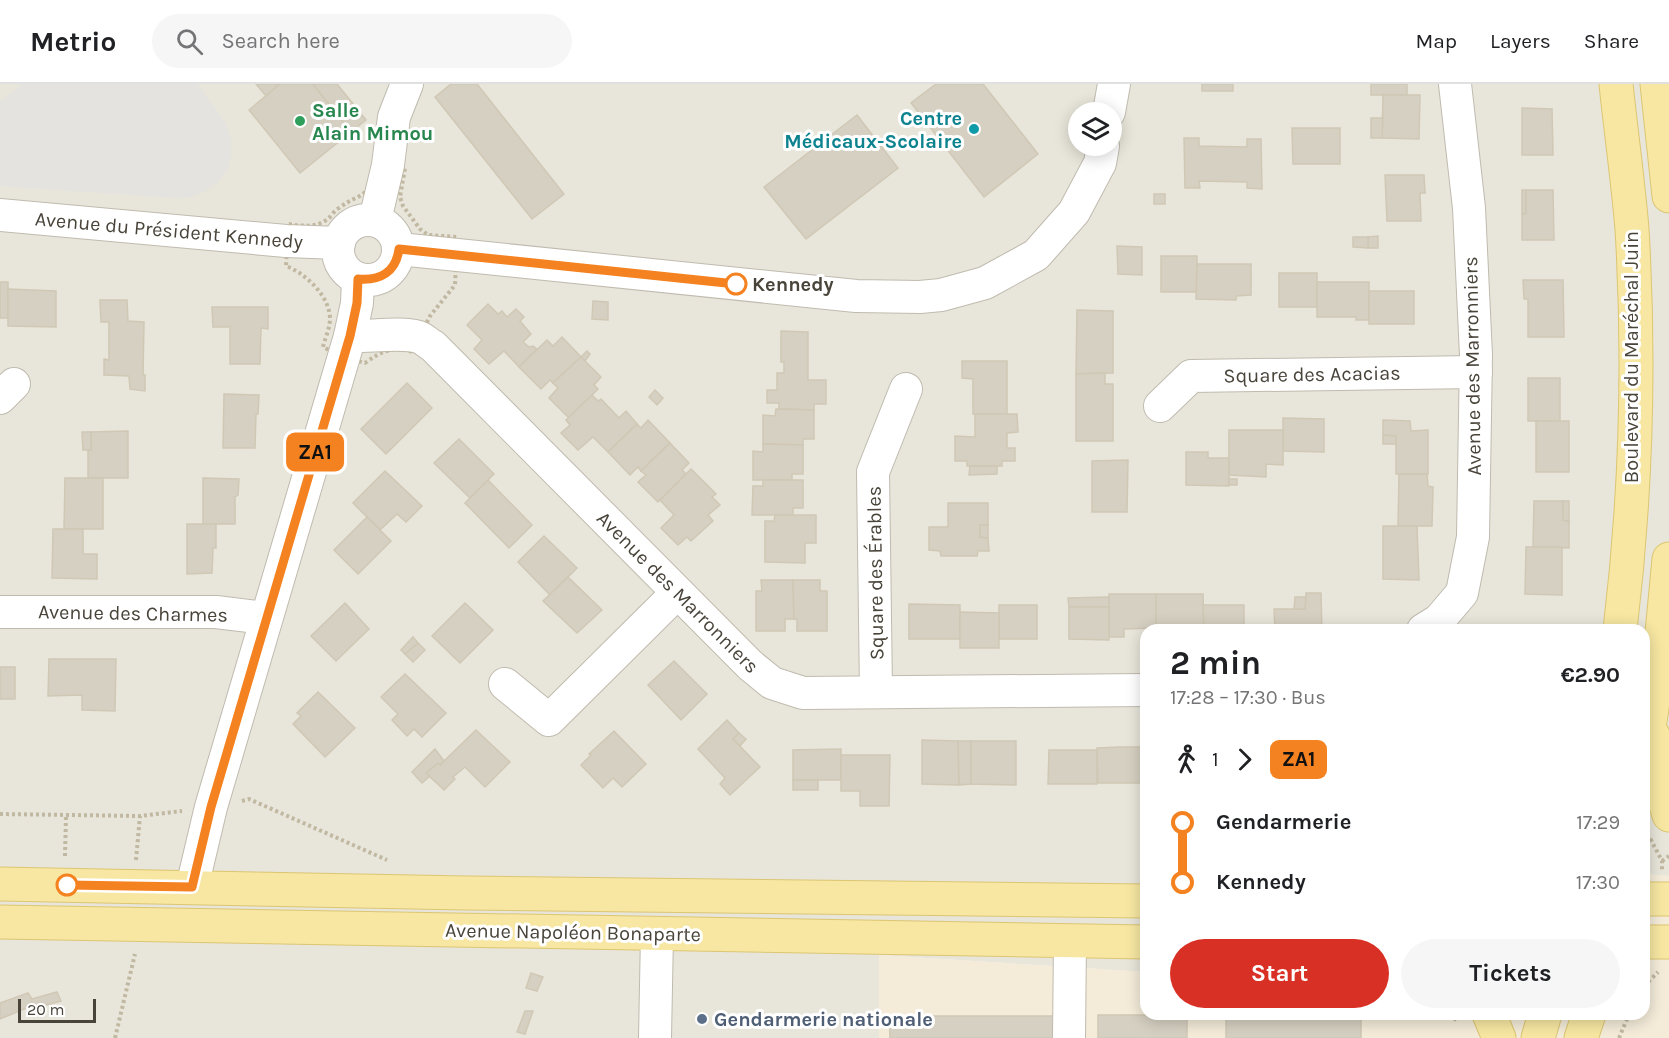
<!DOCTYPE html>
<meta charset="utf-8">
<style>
body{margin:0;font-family:Karla,sans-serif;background:#f6f6f6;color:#202124;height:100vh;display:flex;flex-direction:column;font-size:22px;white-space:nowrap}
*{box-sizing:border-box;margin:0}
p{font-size:20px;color:#757577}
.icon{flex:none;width:33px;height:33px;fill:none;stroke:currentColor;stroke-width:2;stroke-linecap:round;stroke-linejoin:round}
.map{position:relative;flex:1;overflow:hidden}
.side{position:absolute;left:1140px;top:540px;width:510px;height:396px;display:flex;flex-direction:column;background:#fff;border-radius:18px;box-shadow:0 3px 15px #0003}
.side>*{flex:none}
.badge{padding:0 12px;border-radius:9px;font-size:21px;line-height:39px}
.controls{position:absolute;left:1068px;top:18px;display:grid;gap:12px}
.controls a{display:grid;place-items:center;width:54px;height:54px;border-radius:50%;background:#fff;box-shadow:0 3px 15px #0003;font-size:30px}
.scale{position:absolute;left:18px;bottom:15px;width:78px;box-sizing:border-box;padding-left:6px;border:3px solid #49443a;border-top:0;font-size:16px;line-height:21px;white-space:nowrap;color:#49443a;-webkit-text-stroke:4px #fff;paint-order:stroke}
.map>.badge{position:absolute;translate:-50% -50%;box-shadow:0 0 0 3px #fff}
.legs{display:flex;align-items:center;gap:9px;height:66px;padding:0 30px;font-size:20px}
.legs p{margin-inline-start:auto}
.overview{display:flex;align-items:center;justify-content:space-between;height:102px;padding:0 30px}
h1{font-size:33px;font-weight:700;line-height:45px}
.action{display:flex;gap:12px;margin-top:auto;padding:12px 30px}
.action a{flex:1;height:69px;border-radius:36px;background:#d93025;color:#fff;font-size:24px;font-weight:700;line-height:69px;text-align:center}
.action a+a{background:#f6f6f6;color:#202124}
ul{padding:0 30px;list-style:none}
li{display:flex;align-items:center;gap:21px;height:60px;font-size:22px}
li i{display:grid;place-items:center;width:9px;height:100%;margin:0 8px;background:currentColor}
li i::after{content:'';width:15px;height:15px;margin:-8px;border:4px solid;border-radius:50%;background:#fff}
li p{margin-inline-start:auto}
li:first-child i{background:linear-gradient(#0000 50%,currentColor 0)}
li:last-child i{background:linear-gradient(currentColor 50%,#0000 0)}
header{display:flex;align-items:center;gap:36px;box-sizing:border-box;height:84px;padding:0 30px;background:#fff;border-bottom:2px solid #e0e0e0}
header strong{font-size:28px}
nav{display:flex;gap:33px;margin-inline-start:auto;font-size:21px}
.search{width:420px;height:54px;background:#f6f6f6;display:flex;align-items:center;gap:15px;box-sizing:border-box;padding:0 21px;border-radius:33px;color:#757577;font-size:22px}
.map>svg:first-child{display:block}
.residential{fill:#e8e5da;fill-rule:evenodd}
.commercial{fill:#f4ebd9}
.parking{fill:#e4e3e0}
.building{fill:#d6d0c2;stroke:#d0c8b5;stroke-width:1.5}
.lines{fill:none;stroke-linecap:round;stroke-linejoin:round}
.minor-casing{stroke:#c0bbaf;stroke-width:34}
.major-casing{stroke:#dcc672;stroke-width:35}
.path{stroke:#c1b8a1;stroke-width:4;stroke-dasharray:3 3;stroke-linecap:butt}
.minor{stroke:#fff;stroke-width:32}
.major{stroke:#f7e7a2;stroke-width:33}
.line-1-casing{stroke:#fff;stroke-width:14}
.line-1{stroke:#f58220;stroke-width:9}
.leisure-dot{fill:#2e9e5b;stroke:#fff;stroke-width:2}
.culture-dot{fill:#0f9aa8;stroke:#fff;stroke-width:2}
.stop-1-dot{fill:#fff;stroke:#f58220;stroke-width:3}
.service-dot{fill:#5c6f8a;stroke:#fff;stroke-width:2}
.labels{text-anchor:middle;stroke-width:6;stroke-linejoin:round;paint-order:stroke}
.leisure-label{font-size:20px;font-weight:bold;fill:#27864d;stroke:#fff;text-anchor:start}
.culture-label{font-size:20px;font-weight:bold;fill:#0d838f;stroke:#fff;text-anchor:end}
.street-label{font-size:20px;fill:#49443a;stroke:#fff}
.stop-label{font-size:20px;font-weight:bold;fill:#49443a;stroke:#fff;text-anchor:start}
.service-label{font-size:20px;font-weight:bold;fill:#4e5e75;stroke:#fff;text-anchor:start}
</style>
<header>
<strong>Metrio</strong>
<div class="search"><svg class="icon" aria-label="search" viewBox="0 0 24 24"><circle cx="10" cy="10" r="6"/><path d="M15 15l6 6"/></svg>Search here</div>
<nav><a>Map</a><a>Layers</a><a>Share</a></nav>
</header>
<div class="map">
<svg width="1669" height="954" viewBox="0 0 1669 954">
<rect width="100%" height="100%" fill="#f5f3ec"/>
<path class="residential" d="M0,0H1669V792L1644,790V546H1146V888L879,871V954H0ZM1078,28H1112V62H1078Z"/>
<polygon class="commercial" points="1644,790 1669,792 1669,954 879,954 879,871 1146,888 1146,930 1644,930"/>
<polygon class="parking" points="23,0 197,0 225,38 231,54 231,69 228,85 218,98 206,107 191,113 177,114 0,102 0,18"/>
<g class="building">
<polygon points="256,0 280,0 266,12"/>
<polygon points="280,0 313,0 351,48 300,89 249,26"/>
<polygon points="313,0 337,0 366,36 351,48"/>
<polygon points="451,0 477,0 564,110 532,135 435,13"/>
<polygon points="936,0 983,0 1038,70 984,113 911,19"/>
<rect x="1202" y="0" width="31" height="7"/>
<rect x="1371" y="0" width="36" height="11"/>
<polygon points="1383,11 1420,11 1419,55 1382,54"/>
<polygon points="1522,24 1552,25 1553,71 1522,71"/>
<polygon points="857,31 898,84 806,155 764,103"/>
<polygon points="1371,34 1383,34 1382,54 1371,54"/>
<polygon points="1292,44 1340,44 1340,80 1293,80"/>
<polygon points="1184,54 1199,54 1199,62 1247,63 1247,55 1261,55 1262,105 1247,104 1247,98 1199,97 1200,104 1185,104"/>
<polygon points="1385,91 1424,91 1425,109 1420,109 1421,137 1387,137"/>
<rect x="1522" y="106" width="4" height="24"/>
<polygon points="1526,106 1553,106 1554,156 1522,156 1522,130 1526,130"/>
<rect x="1154" y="110" width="11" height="10"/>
<polygon points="1378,152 1378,164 1368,164 1368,153"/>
<polygon points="1353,153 1368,153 1368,164 1353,163"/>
<polygon points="1117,162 1142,163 1142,191 1118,190"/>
<rect x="1161" y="172" width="36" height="36"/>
<polygon points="1197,180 1251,180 1251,211 1236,212 1236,216 1196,215"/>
<rect x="1279" y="189" width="38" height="34"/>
<polygon points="1523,196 1563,196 1564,253 1528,253 1528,215 1524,215"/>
<rect x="0" y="198" width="8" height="36"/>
<polygon points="1317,198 1369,198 1369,236 1356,236 1356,233 1317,233"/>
<polygon points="8,205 56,207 56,243 8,242"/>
<rect x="1369" y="207" width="45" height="33"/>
<polygon points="100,216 127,216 128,237 144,238 143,291 145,291 145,307 130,305 129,292 104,291 104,275 109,276 109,238 101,238"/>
<polygon points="593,217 608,218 608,236 592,235"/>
<polygon points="488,220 498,230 502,227 507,233 516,225 524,233 520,237 531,250 523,258 529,263 533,262 537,265 519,283 504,267 489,280 474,265 482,256 467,241"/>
<polygon points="212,223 268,223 268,245 261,244 260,280 230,280 230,243 213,243"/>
<polygon points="1077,226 1113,227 1113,289 1076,290"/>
<polygon points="781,247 808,248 808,296 826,296 826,320 814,320 814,326 779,325 779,319 767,319 767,306 777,306 777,289 784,289 784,278 781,278"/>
<polygon points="562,253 581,273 553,299 550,296 541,305 519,283 547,256 553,262"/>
<polygon points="587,267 590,270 585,277 581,273"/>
<polygon points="581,273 601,293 594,301 598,305 569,334 549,314 558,304 553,299"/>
<polygon points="962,277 1007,277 1007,331 973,330 973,295 962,294"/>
<polygon points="1105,289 1105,300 1113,300 1113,357 1076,357 1076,290"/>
<rect x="1528" y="294" width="32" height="43"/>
<polygon points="407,299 432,324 386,370 361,345"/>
<polygon points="655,306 663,314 657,321 649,313"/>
<polygon points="224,310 259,311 258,330 256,330 255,364 223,364"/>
<polygon points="592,311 598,317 601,315 619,334 626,327 637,340 608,368 593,353 578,366 561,349 570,341 566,336"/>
<polygon points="776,325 814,326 814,355 803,355 803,361 763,360 763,331 775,332"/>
<polygon points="975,330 1017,330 1018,348 1007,349 1007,364 1015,364 1015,377 1002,377 1002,382 967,382 967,377 955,377 955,352 975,353"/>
<polygon points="1283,334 1324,335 1324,368 1283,367"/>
<polygon points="648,336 670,359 641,387 638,383 630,391 608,368 637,340 641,344"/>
<polygon points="1383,336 1410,337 1411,347 1428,346 1428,390 1396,390 1396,352 1383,351"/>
<rect x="1536" y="337" width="33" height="51"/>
<polygon points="1229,346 1283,346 1283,381 1266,380 1266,393 1229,391"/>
<polygon points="128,347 128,394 88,394 88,366 91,366 91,348"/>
<polygon points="82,348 91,348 91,366 83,366"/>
<polygon points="1383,351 1396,352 1396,360 1383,360"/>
<polygon points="459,355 494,390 470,414 434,379"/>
<polygon points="670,359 689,379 682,386 686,390 658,418 638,398 646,391 641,387"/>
<polygon points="763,360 803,361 803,390 792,390 792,396 753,396 753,367 763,368"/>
<polygon points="1186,368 1208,368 1208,374 1229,374 1229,402 1186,401"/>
<polygon points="1128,376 1127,428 1092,428 1092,377"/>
<polygon points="970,382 997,382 997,390 969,391"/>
<polygon points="691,385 716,410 712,413 720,421 708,431 713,437 691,457 687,453 678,461 661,444 674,431 660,416"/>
<polygon points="385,387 422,422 406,438 397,430 380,446 353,419"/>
<polygon points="1399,390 1427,390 1428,402 1433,403 1432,442 1398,442"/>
<polygon points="65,394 103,394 103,445 64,445"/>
<polygon points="203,394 239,395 238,411 235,413 235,440 203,440"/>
<rect x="1229" y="395" width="8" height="6"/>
<polygon points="488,396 532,441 509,464 465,419"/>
<polygon points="763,396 803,396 803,424 793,424 793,431 752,431 753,402 763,402"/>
<polygon points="1534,417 1563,417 1563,436 1569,437 1569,464 1533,463"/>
<polygon points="1563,417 1569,417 1569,437 1563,436"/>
<polygon points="948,419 988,419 988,441 980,441 980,453 988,454 989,467 978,467 977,472 941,472 940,467 929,466 929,443 948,443"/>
<polygon points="775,431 816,431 816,459 805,459 805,479 765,478 765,437 774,437"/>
<polygon points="367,433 391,457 358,490 334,466"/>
<polygon points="187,440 216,440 216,464 213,464 212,489 187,490"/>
<polygon points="980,441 988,441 988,454 980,453"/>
<polygon points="1383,442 1417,442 1419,496 1383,495"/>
<polygon points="53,445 83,445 83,470 97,470 97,495 52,494"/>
<polygon points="544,452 577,484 550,511 518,478"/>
<polygon points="1526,463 1562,463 1562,511 1525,510"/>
<polygon points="568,493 602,526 577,549 543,517"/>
<polygon points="761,496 793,496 794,535 785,535 785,547 756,547 756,507 762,507"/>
<polygon points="793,496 820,496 820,507 827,507 827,547 797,547 797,535 794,535"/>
<polygon points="1306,509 1321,509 1322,546 1275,546 1274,525 1305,525"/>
<polygon points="1109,510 1156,510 1156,544 1124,545 1124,553 1109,553"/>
<polygon points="1156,510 1203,510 1204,546 1189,546 1189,543 1156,543"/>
<polygon points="1109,513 1109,523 1069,523 1068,514"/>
<polygon points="1295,513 1306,513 1305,525 1294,525"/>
<polygon points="345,519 369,545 336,577 311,552"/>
<polygon points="465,519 493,546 460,579 432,552"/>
<polygon points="909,520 960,521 960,555 909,555"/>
<rect x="999" y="521" width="38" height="34"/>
<polygon points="1203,521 1244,521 1244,546 1204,546"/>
<polygon points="1069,523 1109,523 1109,556 1069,555"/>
<polygon points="960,528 999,529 999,564 960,564"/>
<polygon points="413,553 418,559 405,570 401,566"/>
<polygon points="418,559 425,566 413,578 405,570"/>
<polygon points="49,575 116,575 115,627 82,626 82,611 48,612"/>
<polygon points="674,577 707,610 681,636 648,601"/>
<rect x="0" y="583" width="15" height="32"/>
<polygon points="405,590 446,629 422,653 414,645 407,652 392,636 398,630 381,613"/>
<polygon points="318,608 355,644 325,673 293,640 301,632 297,629"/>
<polygon points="727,636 739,649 733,655 760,683 730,711 720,700 725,694 698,665"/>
<polygon points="476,646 510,678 485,703 465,683 453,693 455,695 444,706 426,689 438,679 440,681 444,677"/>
<polygon points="614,647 646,680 622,703 613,694 603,704 581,681 591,671 589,670"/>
<polygon points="739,649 746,655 740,662 733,655"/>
<polygon points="922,656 958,657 959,701 922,700"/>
<polygon points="958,657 971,657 971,700 959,701"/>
<polygon points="971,657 1016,657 1016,701 971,700"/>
<polygon points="1120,663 1146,663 1146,699 1098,699 1097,664"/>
<polygon points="435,665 444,677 440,681 438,679 426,689 430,692 422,699 412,688"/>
<polygon points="841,665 841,696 793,696 793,666"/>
<polygon points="1049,666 1097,666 1097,700 1048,700"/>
<polygon points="841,671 890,671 889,722 860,722 860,707 841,707"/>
<rect x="793" y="696" width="25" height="10"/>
<polygon points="531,889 543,893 537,907 526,904"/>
<polygon points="57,908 61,917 35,924 34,921 0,935 0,919 28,909 32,915"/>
<polygon points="525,927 533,927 525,950 517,948"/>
<rect x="1098" y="931" width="89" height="23"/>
<polygon points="889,932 1058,932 1058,954 890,954"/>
<polygon points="1361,934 1361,954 1226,954 1226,935"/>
</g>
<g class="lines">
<defs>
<g id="minor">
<polyline points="1109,28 1114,0"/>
<polyline points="0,131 286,157 339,159"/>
<circle cx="368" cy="166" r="30"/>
<polyline points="375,136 388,81 394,33 407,0"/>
<polyline points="399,165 856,212 920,213 941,211 985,199 1036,171 1074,128 1100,79 1103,62"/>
<path d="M350,252C368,253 407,247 421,254C425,256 429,260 433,262L750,581L772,599L803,609L1146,606"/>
<polyline points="0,314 14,300"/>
<polyline points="1160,322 1191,292 1476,288"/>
<polyline points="0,528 216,528 266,534"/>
<polyline points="1423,546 1439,536 1462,509 1473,453 1476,271 1469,124 1455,0"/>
<polyline points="505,600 549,636 677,509"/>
<polyline points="876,607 873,388 906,305"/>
<polyline points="192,803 211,723 350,252 357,219 358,195"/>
<polyline points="655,954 657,850"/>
<polyline points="1069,954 1070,857"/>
</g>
<g id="major">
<path d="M1616,0C1621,48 1628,97 1632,145C1640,279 1636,413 1620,546"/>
<polyline points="1657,0 1669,112"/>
<polyline points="1653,651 1662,708 1669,731"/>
<polyline points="1644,677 1660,570 1669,475"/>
<polyline points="0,800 466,809 1146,817"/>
<polyline points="1644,815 1669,815"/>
<polyline points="0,838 1146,858"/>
<polyline points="1644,858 1669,858"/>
<polyline points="1489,930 1499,954"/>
<polyline points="1538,954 1545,930"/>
<polyline points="1581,954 1589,930"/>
</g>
</defs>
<use href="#minor" class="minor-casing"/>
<use href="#major" class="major-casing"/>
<g class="path">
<path d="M388,81L405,84L400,113L403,122L420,145L428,151L457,153L455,201L430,232L412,268C394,261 380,268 365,279L343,273L323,263C325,254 330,244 330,235C330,212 305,189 286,182L288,140C303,142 317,144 329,134C332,131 335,126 339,124C362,107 368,117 373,84Z"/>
<polyline points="242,717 249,715 387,776"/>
<polyline points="0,730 140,732 182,727"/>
<polyline points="1644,755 1651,756 1662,777 1662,788"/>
<polyline points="65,772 66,731"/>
<polyline points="136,776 140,732"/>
<polyline points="1662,777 1669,772"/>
<polyline points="1644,902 1658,888"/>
<polyline points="1450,930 1458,938"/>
<polyline points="115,954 135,870"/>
<polyline points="1619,954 1629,930"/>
</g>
<use href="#minor" class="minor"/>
<use href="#major" class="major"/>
</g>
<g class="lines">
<defs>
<path id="line-1" d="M67,801L192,803L211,723L350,252L357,219L358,195C380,197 396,188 399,165L736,200"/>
</defs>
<use href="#line-1" class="line-1-casing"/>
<use href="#line-1" class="line-1"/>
</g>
<circle class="leisure-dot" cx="300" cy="37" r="6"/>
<circle class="culture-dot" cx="974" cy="45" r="6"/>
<g class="stop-1-dot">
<circle cx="736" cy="200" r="10"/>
<circle cx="67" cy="801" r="10"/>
</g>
<circle class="service-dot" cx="702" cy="935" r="6"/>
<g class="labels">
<g class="leisure-label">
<text x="312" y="33">Salle<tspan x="312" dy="23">Alain Mimou</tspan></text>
</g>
<g class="culture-label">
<text x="962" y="41">Centre<tspan x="962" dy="23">Médicaux-Scolaire</tspan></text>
</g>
<g class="street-label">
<text transform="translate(169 146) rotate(5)" y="7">Avenue du Président Kennedy</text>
<text transform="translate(1631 273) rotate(-90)" y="7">Boulevard du Maréchal Juin</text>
<text transform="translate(1472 282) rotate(-91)" y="7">Avenue des Marronniers</text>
<text transform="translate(1312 290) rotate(-1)" y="7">Square des Acacias</text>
<text transform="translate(875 489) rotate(-91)" y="7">Square des Érables</text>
<text transform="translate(678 508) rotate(45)" y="7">Avenue des Marronniers</text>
<text transform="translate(133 529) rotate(1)" y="7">Avenue des Charmes</text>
<text transform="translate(573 848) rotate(1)" y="7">Avenue Napoléon Bonaparte</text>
</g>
<g class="stop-label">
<text x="752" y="207">Kennedy</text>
</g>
<g class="service-label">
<text x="714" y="942">Gendarmerie nationale</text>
</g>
</g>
</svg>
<div class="controls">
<a><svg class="icon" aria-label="layers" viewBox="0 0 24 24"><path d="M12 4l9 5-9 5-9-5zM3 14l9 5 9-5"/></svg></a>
</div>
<div class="scale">20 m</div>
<b class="badge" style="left:315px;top:368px;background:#f58220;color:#111">ZA1</b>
<section class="side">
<div class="overview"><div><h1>2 min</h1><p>17:28 – 17:30 · Bus</p></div><b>€2.90</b></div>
<div class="legs"><svg class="icon" aria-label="walk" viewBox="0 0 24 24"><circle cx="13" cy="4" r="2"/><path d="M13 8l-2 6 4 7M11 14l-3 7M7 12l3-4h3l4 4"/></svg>1<svg class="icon" aria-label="forward" viewBox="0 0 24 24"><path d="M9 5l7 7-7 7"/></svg><b class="badge" style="background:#f58220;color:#111">ZA1</b></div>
<ul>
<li><i style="color:#f58220"></i><b>Gendarmerie</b><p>17:29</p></li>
<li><i style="color:#f58220"></i><b>Kennedy</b><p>17:30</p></li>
</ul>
<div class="action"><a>Start</a><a>Tickets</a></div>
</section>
</div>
